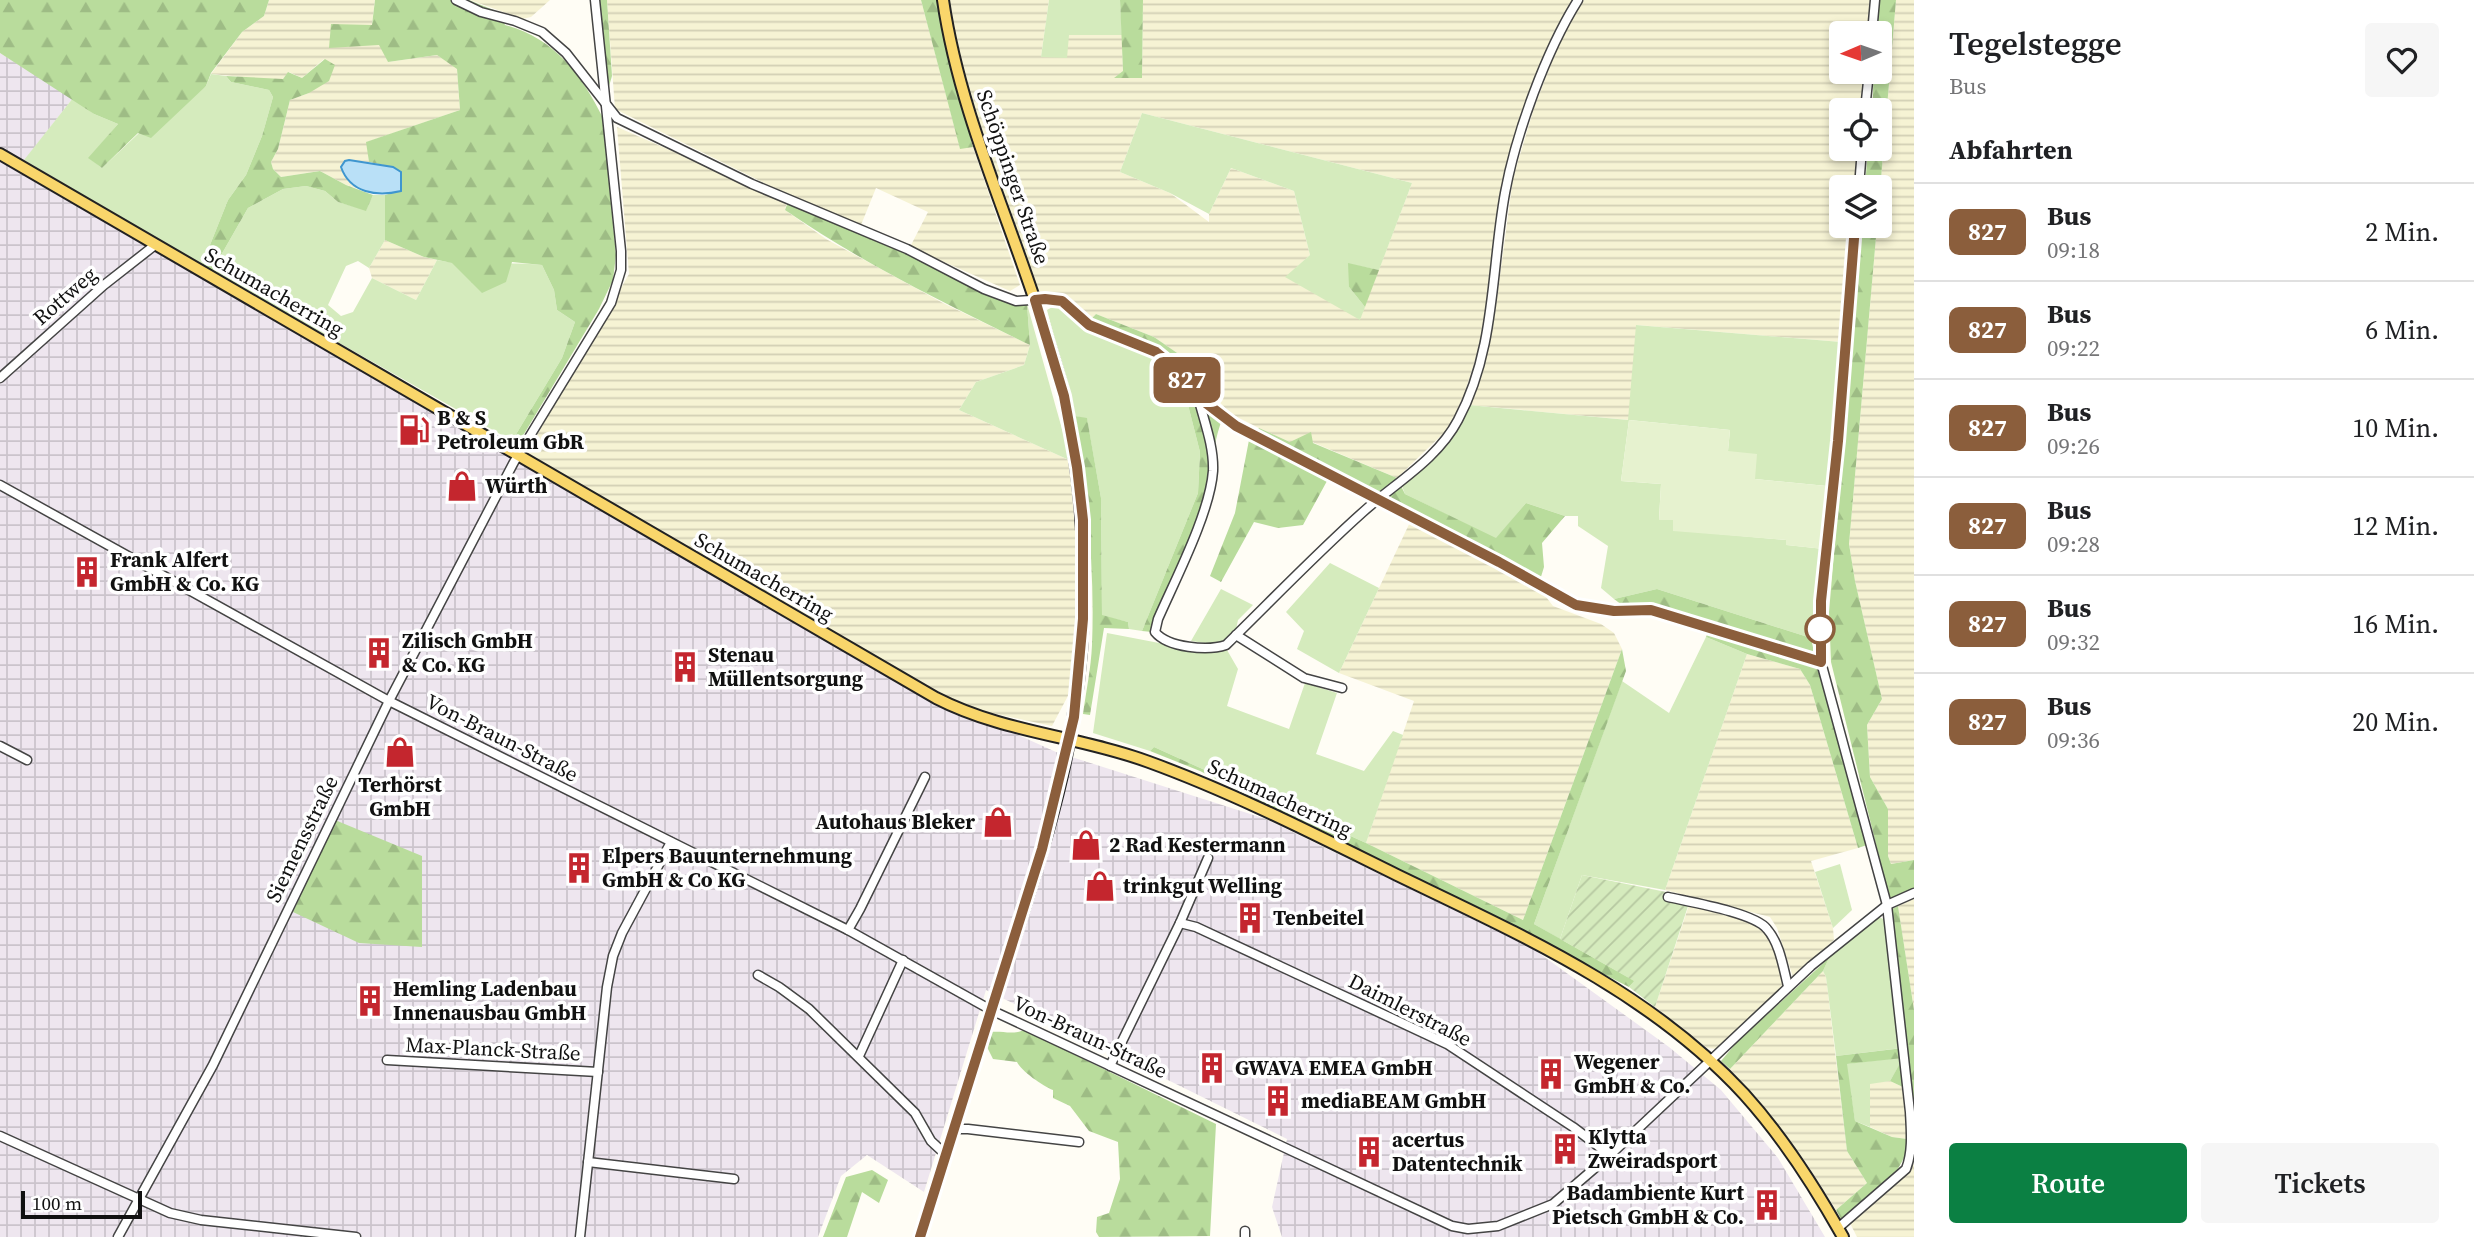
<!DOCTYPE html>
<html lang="de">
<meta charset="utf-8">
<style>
body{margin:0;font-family:"Source Serif 4",serif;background:#f6f6f6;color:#202124;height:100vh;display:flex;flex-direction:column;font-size:26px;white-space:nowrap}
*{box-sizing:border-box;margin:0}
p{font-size:23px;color:#757577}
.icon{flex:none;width:38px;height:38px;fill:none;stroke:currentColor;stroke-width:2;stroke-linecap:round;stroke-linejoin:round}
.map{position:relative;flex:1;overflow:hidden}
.sheet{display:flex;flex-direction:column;background:#fff;width:560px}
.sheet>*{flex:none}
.badge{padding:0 14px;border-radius:10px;font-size:24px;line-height:46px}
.needle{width:46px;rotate:268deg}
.fabs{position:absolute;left:1829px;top:21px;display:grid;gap:14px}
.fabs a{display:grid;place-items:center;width:63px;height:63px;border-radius:7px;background:#fff;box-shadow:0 4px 10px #0003;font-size:35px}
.scale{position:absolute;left:21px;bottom:18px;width:121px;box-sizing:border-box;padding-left:7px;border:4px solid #111;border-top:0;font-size:19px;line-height:24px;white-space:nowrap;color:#111;-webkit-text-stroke:5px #fff;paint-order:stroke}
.map>.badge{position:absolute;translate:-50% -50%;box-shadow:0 0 0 4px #fff}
h2{padding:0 35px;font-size:26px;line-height:63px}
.round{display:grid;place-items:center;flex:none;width:74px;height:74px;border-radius:7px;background:#f6f6f6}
.head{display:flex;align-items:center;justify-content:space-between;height:119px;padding:0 35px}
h1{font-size:33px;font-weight:600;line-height:52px}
.action{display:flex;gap:14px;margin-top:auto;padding:14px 35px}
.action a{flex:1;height:80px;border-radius:7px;background:#0b8043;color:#fff;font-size:28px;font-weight:600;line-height:80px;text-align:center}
.action a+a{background:#f6f6f6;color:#202124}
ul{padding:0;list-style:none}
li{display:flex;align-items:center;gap:21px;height:98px;padding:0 35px;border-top:2px solid #e0e0e0}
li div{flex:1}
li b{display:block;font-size:26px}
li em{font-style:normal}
li .badge{min-width:77px;font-weight:700;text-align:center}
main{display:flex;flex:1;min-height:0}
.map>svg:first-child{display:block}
.industrial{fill:url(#industrial-grid)}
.farmland{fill:url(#farmland-rules);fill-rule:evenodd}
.grass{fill:#d5ebbd}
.forest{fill:url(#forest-firs)}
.garden{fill:url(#garden-furrows)}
.pitch{fill:#e6f2cf}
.water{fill:#b9e0f7;stroke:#3f96cf;stroke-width:2}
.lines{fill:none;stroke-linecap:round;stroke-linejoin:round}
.minor-casing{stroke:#444;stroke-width:11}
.major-casing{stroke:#222;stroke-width:14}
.minor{stroke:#fff;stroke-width:8}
.major{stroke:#f9d66b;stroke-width:10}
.line-casing{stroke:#fff;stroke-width:16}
.line{stroke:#8b5e3c;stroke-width:10}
.stop-dot{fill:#fff;stroke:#8b5e3c;stroke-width:3.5}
.labels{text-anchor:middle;stroke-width:7;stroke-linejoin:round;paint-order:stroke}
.street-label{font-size:21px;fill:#111;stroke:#fff}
.poi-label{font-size:21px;font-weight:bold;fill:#111;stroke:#fff;text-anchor:start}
</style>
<main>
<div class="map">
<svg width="1914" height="1237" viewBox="0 0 1914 1237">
<defs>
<pattern id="industrial-grid" width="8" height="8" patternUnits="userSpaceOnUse" patternTransform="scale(1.75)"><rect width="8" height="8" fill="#eee6ef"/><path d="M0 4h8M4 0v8" fill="none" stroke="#cbc4cc"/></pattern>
<pattern id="farmland-rules" width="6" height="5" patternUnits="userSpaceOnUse" patternTransform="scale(1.75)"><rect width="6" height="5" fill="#f6f3d4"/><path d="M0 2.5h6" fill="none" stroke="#d2cfb5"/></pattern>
<pattern id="forest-firs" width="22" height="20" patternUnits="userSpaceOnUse" patternTransform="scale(1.75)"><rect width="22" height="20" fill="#b9dc9c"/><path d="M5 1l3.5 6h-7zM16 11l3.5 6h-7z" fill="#9ebc85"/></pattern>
<pattern id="garden-furrows" width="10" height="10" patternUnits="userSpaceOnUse" patternTransform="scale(1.75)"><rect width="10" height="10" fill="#d5ebbd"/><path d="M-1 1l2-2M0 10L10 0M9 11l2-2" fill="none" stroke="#b6c8a1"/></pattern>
</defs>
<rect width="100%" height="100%" fill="#fffdf5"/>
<polygon class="industrial" points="0,53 73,98 24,161 905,684 1056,752 1266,819 1532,948 1669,1047 1721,1090 1778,1158 1825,1237 1282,1237 1272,1207 1287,1139 986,990 924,1192 867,1155 841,1176 818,1237 0,1237"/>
<g class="farmland">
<polygon points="269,0 375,0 372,25 388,62 437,55 457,68 460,110 367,142 369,162 349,160 350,181 364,190 346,185 320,171 281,177 273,169 271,162 278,149 290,100 309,93 324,59 302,78 289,72 283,79 263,79 211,74 242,32 264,16"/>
<polygon points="470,0 550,0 531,17 522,19"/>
<polygon points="607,0 921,0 960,148 973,147 1020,285 1010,291 910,247 928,212 876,188 861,225 790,196 615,109"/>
<path d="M946,0H1049L1041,57L1069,35H1122L1123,72L1115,78L1142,77L1143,0H1574L1555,30L1541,62L1506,165L1498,203L1490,293L1478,351L1464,395L1448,429L1397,478L1312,442H1290L1259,428L1231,414L1204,386L1183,357L1154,337L1096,314L1089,321L1064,297L1039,293L1034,286L1009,214L959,62ZM1142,113L1412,183L1360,319L1286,277L1310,255L1294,191L1231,168L1209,214V222L1170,193L1120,172Z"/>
<polygon points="1584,0 1870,0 1867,33 1841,33 1841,72 1864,72 1860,110 1841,110 1841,149 1857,149 1854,187 1841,187 1841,226 1851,226 1841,342 1637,325 1629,420 1469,405 1481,373 1495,313 1513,178 1534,108 1563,33"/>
<polygon points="1896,0 1914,0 1914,860 1891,864 1888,856 1888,809 1870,777 1867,725 1882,699 1855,581 1849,544 1877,226 1880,226 1880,191"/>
<polygon points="617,127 787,201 785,210 826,239 943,303 1030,345 1024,365 976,382 959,410 1069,460 1077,553 1076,610 1070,692 1052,726 973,709 941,695 526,454 629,274"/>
<polygon points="385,240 424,257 437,260 416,300 372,278 369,268"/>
<polygon points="1411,520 1540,589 1553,606 1601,624 1614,633 1622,649 1523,920 1366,843 1414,701 1339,673"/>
<polygon points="1747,654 1800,669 1810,685 1858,848 1811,861 1833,928 1834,940 1793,977 1777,928 1770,917 1665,890"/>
<polygon points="1914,899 1914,1010 1898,906"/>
<polygon points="1689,905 1757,924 1769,935 1785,986 1717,1049 1707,1048 1655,1007"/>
<polygon points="1823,971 1826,977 1847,1151 1867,1183 1836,1210 1805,1161 1730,1069"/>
<polygon points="1890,1081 1905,1088 1907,1139 1892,1137 1870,1127 1870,1083"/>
<polygon points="1914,1139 1914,1237 1857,1237 1851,1225 1851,1222 1895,1185 1914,1164"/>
</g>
<g class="grass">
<polygon points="1049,0 1120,0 1122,35 1069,35 1067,58 1041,57"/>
<polygon points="211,74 226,76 231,82 269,90 273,97 262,136 246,175 228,200 202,265 24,160 73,98 94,114 118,124 89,158 102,168 139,133 206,86"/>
<polygon points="1142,113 1412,183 1379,270 1349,264 1349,287 1365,307 1360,320 1285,277 1310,255 1294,191 1231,168 1209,214 1170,193 1120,172"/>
<path d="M306,186L325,191L338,202L366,210L373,195H385V240L369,268L358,261L346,266L328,305L341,316L353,312L372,278L416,300L437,260C470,267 508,261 542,265L554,290L557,310L575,322L562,358L512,441L212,271L248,208L283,189Z"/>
<polygon points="1027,304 1067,447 1069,460 959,410 976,382 1024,365 1030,345"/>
<polygon points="1056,305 1091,331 1149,355 1193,397 1187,401 1200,452 1198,493 1142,631 1129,629 1128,622 1102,616 1101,498 1087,419 1075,416 1047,310"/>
<polygon points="1636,325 1841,342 1827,486 1755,479 1728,451 1730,430 1629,420 1621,481 1661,484 1659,519 1674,520 1673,530 1786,540 1787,545 1824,549 1811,638 1657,589 1614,599 1601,588 1608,546 1578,526 1578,516 1565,516 1526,503 1496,539 1405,494 1402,486 1447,443 1469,405 1628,420"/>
<polygon points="1330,563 1379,588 1339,673 1297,649 1304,631 1286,612"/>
<polygon points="1221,589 1253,605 1238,620 1235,634 1219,645 1191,641"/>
<polygon points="1107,633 1206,652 1227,650 1238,669 1227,706 1289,729 1305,683 1337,693 1316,754 1364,771 1393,731 1403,735 1366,843 1154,747 1150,751 1093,733"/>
<polygon points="1706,637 1747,654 1665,890 1582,875 1560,939 1534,924 1622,681 1669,713"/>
<polygon points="1840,864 1852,910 1833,928 1815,872"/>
<polygon points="1876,916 1886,920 1902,1048 1836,1056 1826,977 1823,971 1829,958"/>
<polygon points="1904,1057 1890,1081 1870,1084 1870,1127 1855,1121 1846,1064"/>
</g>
<g class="forest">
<polygon points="0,0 269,0 264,16 242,32 211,73 206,86 151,138 138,133 102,168 88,158 118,124 94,114 0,53"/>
<path d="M375,0H469L501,13L505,25C553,37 582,75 603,118L616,255L613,280L599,309L518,444L512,441L562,358L575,322L557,310L554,290L542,265L512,262L506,282L482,293L452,263L424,257L385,240V195L400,191L393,167L369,162L366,142L460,110L457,69L437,55L388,62L379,45L329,48L331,24L372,25Z"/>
<polygon points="599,0 607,0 612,76 607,93"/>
<polygon points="921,0 938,0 950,62 973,147 960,149"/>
<polygon points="1120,0 1143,0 1142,78 1114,78 1123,71"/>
<polygon points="1878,0 1896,0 1880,191 1880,187 1865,187 1868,149 1880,149 1880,110 1872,110 1874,72 1880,72 1880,33 1876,33"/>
<polygon points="325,59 335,65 329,81 309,93 290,100 278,149 271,162 273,169 281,177 320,171 346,185 373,195 366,211 338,202 325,191 306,186 283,189 248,208 212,271 202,265 228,200 246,175 262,136 273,97 269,90 231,82 226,76 283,79 288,72 302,78"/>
<path d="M790,196L861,225L1000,299L1027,304L1030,345C946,304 862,263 785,210Z"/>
<polygon points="1862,226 1877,226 1849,544 1855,581 1882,699 1867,725 1870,777 1888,809 1888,856 1891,864 1914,860 1914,890 1890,901 1831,662 1829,612"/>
<polygon points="1348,263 1379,270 1365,307 1349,287"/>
<polygon points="1096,314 1154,337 1183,357 1204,386 1200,390 1161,353 1089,321"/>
<path d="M1193,397L1216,411L1221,422C1211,451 1211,482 1201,512C1187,553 1168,592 1152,632L1142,631L1198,493L1200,452L1187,401Z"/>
<path d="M1075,416L1087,418L1101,498L1102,615L1128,622L1129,629L1104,628L1090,715L1083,714C1086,692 1091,668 1092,645C1095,569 1087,492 1075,416Z"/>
<polygon points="1259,428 1290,442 1311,432 1313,443 1397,478 1405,494 1496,538 1526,503 1565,516 1542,543 1544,567 1540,580 1387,500 1365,498 1327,481 1303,525 1278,528 1254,522 1221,582 1210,576 1235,513 1249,440"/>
<polygon points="1657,589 1811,638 1817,666 1867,845 1858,848 1810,685 1800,669 1747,654 1706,637 1711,623 1661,609 1622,605 1614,599"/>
<polygon points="1622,649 1626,671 1534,924 1635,981 1629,987 1343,842 1200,771 1150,751 1154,747 1366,843 1523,920"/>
<polygon points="335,820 422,856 422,947 359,943 293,912"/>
<polygon points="1898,906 1914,1010 1914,1116 1890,910"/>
<polygon points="1829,958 1823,971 1730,1069 1721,1061 1737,1042"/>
<path d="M1024,1030L1216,1124L1210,1236L1099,1237L1096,1232L1097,1217L1109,1213L1120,1179L1118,1142L1089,1131L1070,1106L1053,1098V1090C1043,1086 1021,1071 1017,1062L993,1059L985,1043L991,1032C1004,1031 1012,1035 1024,1030Z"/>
<polygon points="1903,1048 1905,1088 1890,1081 1903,1058 1847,1064 1855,1121 1892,1137 1907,1139 1905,1156 1894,1176 1841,1219 1836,1210 1867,1183 1847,1151 1836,1056"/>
<polygon points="872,1170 888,1180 879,1203 862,1192 847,1237 823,1237 846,1177"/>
</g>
<polygon class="garden" points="1582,875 1691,897 1655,1007 1629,987 1634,981 1560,939"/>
<polygon class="pitch" points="1629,420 1730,430 1728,451 1757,454 1755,479 1827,486 1824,549 1786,545 1786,540 1673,531 1673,520 1659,520 1661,484 1621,481"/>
<path class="water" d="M349,160L393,167L401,172V191C377,197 350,193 341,167L345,161Z"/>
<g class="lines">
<defs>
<g id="minor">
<polyline points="456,0 481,12 515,21 542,32 566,53 617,118 752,184 907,249 984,289 1016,301 1045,299 1067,303 1089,325 1156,352 1173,366 1198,397 1236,426 1499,562 1576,605 1614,611 1652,610 1821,662"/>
<polyline points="1872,33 1875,0"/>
<polyline points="1865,110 1869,72"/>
<polyline points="1859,187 1862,149"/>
<polyline points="0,378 104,285 155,245"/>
<path d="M1198,397C1204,421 1214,446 1213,471C1210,513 1175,580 1158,619L1155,632C1168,648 1208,651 1226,645C1272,600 1316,554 1363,512C1395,483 1437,460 1458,420C1496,349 1491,269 1505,193C1516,133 1546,51 1578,0"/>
<polyline points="0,485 389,701 848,930 991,1010 1452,1226 1468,1229 1498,1226 1553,1204 1610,1155 1811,966 1887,905 1914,893"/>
<polyline points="1236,635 1304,678 1342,688"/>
<polyline points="0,746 27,760"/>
<path d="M1668,897C1690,902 1755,913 1767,929C1780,944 1783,967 1788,986"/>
<polyline points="1180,923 1196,927 1447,1044 1573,1127 1610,1155"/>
<polyline points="848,930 860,909 925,777"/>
<polyline points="758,975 779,987 809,1009 915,1113 931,1141 946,1155"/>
<polyline points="859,1056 903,960"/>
<polyline points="387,1060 598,1072"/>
<polyline points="1110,1066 1180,923 1208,858"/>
<polyline points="954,1129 968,1129 1079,1142"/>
<polyline points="0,1136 170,1213 201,1220 356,1237"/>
<polyline points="588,1162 734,1179"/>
<path d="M1838,1228L1906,1169C1913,1151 1911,1131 1910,1112L1887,905L1821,662V601L1838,441L1855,226"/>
<polyline points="1245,1231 1245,1237"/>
<polyline points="118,1237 213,1065 389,701 514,462 611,303 621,270 621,251 595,0"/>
<polyline points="580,1237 607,987 613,956 622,933 671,842"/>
</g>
<g id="major">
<path d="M0,154L936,698C1004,733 1079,736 1149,762C1234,793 1316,835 1397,875C1521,935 1649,991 1744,1094C1783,1137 1815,1187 1843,1237"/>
<path d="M920,1237C948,1147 976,1057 1005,967C1031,886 1060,803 1073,719C1090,613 1086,504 1065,400C1060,379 1053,358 1047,338C1013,225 960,117 943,0"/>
</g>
</defs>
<use href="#minor" class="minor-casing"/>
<use href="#major" class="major-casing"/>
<use href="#minor" class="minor"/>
<use href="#major" class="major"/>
</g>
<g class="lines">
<defs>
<polyline id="line" points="920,1237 1042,849 1074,717 1083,619 1083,520 1077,467 1064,396 1035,300 1045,299 1062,301 1089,325 1156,352 1173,366 1198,397 1236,426 1499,562 1576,605 1614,611 1651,610 1821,662 1821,601 1838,441 1855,226"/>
</defs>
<use href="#line" class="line-casing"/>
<use href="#line" class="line"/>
</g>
<defs>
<symbol id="fuel-bare" viewBox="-9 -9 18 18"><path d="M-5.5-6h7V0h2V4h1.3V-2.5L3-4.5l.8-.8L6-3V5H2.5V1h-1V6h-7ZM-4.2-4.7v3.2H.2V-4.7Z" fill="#c4262e" stroke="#fff" stroke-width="2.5" paint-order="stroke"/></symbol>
<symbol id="shop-bare" viewBox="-9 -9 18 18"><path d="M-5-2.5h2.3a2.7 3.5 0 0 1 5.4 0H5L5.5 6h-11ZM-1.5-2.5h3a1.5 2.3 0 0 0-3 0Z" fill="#c4262e" stroke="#fff" stroke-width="2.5" paint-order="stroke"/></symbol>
<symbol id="building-bare" viewBox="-9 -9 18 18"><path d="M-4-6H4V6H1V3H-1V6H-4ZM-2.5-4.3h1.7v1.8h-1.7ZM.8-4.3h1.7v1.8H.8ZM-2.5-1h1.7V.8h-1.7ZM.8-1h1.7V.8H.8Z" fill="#c4262e" stroke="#fff" stroke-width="2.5" paint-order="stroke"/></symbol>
</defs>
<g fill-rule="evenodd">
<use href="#fuel-bare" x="392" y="408" width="44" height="44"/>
<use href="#shop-bare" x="440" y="464" width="44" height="44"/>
<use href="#building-bare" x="65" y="550" width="44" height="44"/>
<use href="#building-bare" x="357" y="631" width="44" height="44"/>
<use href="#building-bare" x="663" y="645" width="44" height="44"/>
<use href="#shop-bare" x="378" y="730" width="44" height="44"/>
<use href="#shop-bare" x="976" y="800" width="44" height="44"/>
<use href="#shop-bare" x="1064" y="823" width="44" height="44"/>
<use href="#building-bare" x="557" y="846" width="44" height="44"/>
<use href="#shop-bare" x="1078" y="864" width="44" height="44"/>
<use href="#building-bare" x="1228" y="896" width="44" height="44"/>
<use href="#building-bare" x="348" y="979" width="44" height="44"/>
<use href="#building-bare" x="1190" y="1046" width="44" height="44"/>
<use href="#building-bare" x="1529" y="1052" width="44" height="44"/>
<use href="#building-bare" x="1256" y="1079" width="44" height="44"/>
<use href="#building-bare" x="1543" y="1127" width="44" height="44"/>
<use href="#building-bare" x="1347" y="1130" width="44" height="44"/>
<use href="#building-bare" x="1745" y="1183" width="44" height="44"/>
</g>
<circle class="stop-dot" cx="1820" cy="629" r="14"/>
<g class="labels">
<g class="street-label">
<text transform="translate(1013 177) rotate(71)" y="7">Schöppinger Straße</text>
<text transform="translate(274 292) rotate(30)" y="7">Schumacherring</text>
<text transform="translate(65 296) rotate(-41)" y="7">Rottweg</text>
<text transform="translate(764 577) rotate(30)" y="7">Schumacherring</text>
<text transform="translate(502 738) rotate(27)" y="7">Von-Braun-Straße</text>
<text transform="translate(1280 798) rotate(25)" y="7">Schumacherring</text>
<text transform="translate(302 839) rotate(-64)" y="7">Siemensstraße</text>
<text transform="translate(1410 1010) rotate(27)" y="7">Daimlerstraße</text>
<text transform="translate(1090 1037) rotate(25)" y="7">Von-Braun-Straße</text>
<text transform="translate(493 1049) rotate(3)" y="7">Max-Planck-Straße</text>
</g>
<g class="poi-label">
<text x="437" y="425">B &amp; S<tspan x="437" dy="24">Petroleum GbR</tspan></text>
<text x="485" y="493">Würth</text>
<text x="110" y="567">Frank Alfert<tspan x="110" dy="24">GmbH &amp; Co. KG</tspan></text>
<text x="402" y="648">Zilisch GmbH<tspan x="402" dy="24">&amp; Co. KG</tspan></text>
<text x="708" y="662">Stenau<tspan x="708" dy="24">Müllentsorgung</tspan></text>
<text x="400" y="792" text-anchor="middle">Terhörst<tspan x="400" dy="24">GmbH</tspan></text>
<text x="975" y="829" text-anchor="end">Autohaus Bleker</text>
<text x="1109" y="852">2 Rad Kestermann</text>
<text x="602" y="863">Elpers Bauunternehmung<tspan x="602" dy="24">GmbH &amp; Co KG</tspan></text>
<text x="1123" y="893">trinkgut Welling</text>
<text x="1273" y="925">Tenbeitel</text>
<text x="393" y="996">Hemling Ladenbau<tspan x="393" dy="24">Innenausbau GmbH</tspan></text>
<text x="1574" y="1069">Wegener<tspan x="1574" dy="24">GmbH &amp; Co.</tspan></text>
<text x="1235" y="1075">GWAVA EMEA GmbH</text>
<text x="1301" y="1108">mediaBEAM GmbH</text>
<text x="1588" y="1144">Klytta<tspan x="1588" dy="24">Zweiradsport</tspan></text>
<text x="1392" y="1147">acertus<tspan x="1392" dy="24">Datentechnik</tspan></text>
<text x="1744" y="1200" text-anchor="end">Badambiente Kurt<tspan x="1744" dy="24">Pietsch GmbH &amp; Co.</tspan></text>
</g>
</g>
</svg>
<div class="fabs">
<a><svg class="needle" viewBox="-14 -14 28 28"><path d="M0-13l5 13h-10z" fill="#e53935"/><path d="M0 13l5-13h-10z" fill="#757577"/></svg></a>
<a><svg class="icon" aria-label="locate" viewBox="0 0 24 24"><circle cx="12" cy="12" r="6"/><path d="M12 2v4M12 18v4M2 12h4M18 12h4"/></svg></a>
<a><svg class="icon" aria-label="layers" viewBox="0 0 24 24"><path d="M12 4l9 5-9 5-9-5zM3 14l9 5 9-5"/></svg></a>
</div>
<div class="scale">100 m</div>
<b class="badge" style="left:1187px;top:380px;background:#8b5e3c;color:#fff">827</b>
</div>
<section class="sheet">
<div class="head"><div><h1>Tegelstegge</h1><p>Bus</p></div><a class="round"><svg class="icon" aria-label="heart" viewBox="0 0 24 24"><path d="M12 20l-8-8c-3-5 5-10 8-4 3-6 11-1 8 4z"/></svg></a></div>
<h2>Abfahrten</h2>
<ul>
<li><span class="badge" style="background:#8b5e3c;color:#fff">827</span><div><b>Bus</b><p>09:18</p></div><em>2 Min.</em></li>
<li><span class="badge" style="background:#8b5e3c;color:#fff">827</span><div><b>Bus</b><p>09:22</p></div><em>6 Min.</em></li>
<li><span class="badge" style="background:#8b5e3c;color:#fff">827</span><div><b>Bus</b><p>09:26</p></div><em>10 Min.</em></li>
<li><span class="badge" style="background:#8b5e3c;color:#fff">827</span><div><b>Bus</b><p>09:28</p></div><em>12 Min.</em></li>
<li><span class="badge" style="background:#8b5e3c;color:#fff">827</span><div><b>Bus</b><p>09:32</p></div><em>16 Min.</em></li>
<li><span class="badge" style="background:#8b5e3c;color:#fff">827</span><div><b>Bus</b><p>09:36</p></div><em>20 Min.</em></li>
</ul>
<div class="action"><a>Route</a><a>Tickets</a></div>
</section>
</main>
